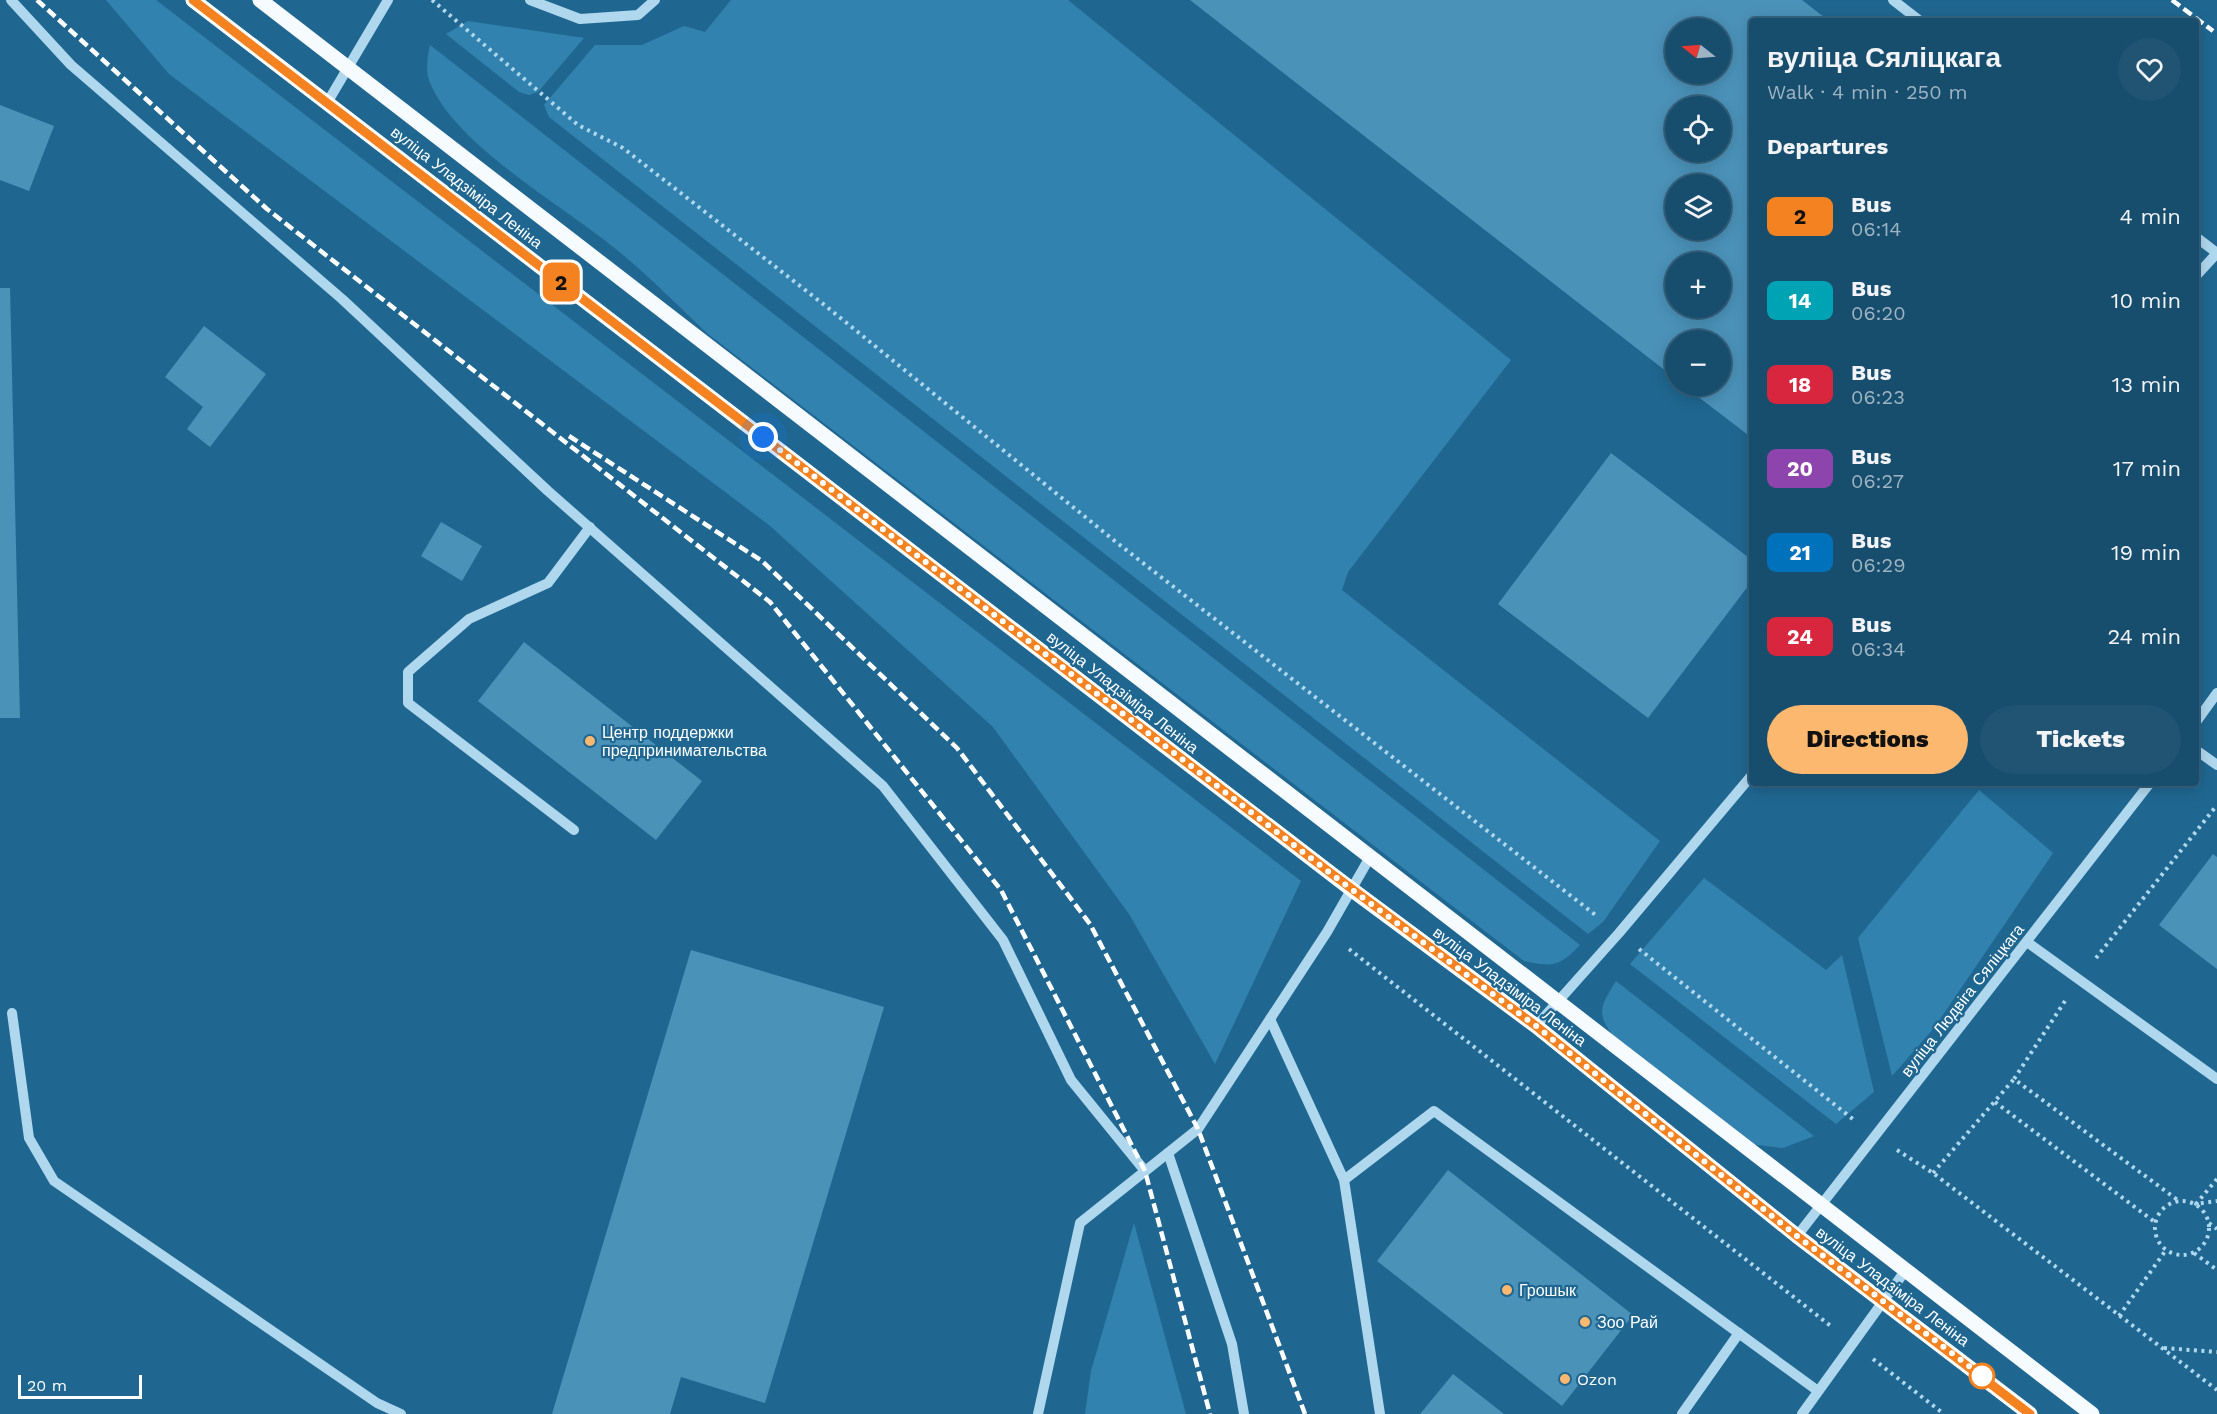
<!DOCTYPE html>
<meta charset="utf-8">
<style>
body{margin:0;font-family:"Work Sans",sans-serif;background:#205472;color:#f1f3f6;height:100vh;display:flex;flex-direction:column;font-size:22px;white-space:nowrap}
*{box-sizing:border-box;margin:0}
p{font-size:20px;color:#9eb4c2}
.icon{flex:none;width:33px;height:33px;fill:none;stroke:currentColor;stroke-width:2;stroke-linecap:round;stroke-linejoin:round}
.map{position:relative;flex:1;overflow:hidden}
.sheet{position:absolute;left:1749px;top:18px;width:450px;height:768px;display:flex;flex-direction:column;background:#174d6d;border-radius:6px;box-shadow:0 3px 15px #0003,0 0 0 2px #366480}
.sheet>*{flex:none}
.badge{padding:0 12px;border-radius:9px;font-size:21px;line-height:39px}
.needle{width:39px;rotate:287deg}
.buttons{position:absolute;left:1665px;top:18px;display:grid;gap:12px}
.buttons a{display:grid;place-items:center;width:66px;height:66px;border-radius:50%;background:#174d6d;box-shadow:0 3px 15px #0003,0 0 0 2px #366480;font-size:30px}
.scale{position:absolute;left:18px;bottom:15px;width:124px;box-sizing:border-box;padding-left:6px;border:3px solid #fff;border-top:0;font-size:16px;line-height:21px;white-space:nowrap;color:#fff;-webkit-text-stroke:4px #1f6791;paint-order:stroke}
.you{position:absolute;width:30px;height:30px;margin:-15px;border:4px solid #fff;border-radius:50%;background:#1a73e8;box-shadow:0 0 0 9px #1a73e833}
.map>.badge{position:absolute;translate:-50% -50%;box-shadow:0 0 0 3px #fff}
h2{padding:0 18px;font-size:22px;line-height:54px}
.round{display:grid;place-items:center;flex:none;width:63px;height:63px;border-radius:32px;background:#205472}
.summary{display:flex;align-items:center;justify-content:space-between;height:102px;padding:0 18px}
h1{font-size:28px;font-weight:800;line-height:45px}
.action{display:flex;gap:12px;margin-top:auto;padding:12px 18px}
.action a{flex:1;height:69px;border-radius:36px;background:#fcb86f;color:#111;font-size:24px;font-weight:800;line-height:69px;text-align:center}
.action a+a{background:#205472;color:#f1f3f6}
ul{padding:0;list-style:none}
li{display:flex;align-items:center;gap:18px;height:84px;padding:0 18px}
li div{flex:1}
li b{display:block;font-size:22px}
li em{font-style:normal}
li .badge{min-width:66px;font-weight:700;text-align:center}
.map>svg:first-child{display:block}
.green{fill:#3282af}
.building{fill:#4b92b9;fill-rule:evenodd}
.lines{fill:none;stroke-linecap:round;stroke-linejoin:round}
.path{stroke:#afd7ed;stroke-width:4;stroke-dasharray:3 4.5;stroke-linecap:butt}
.minor{stroke:#afd7ed;stroke-width:10}
.major{stroke:#f6fbff;stroke-width:15}
.rail{stroke:#fff;stroke-width:4.5;stroke-dasharray:10 4.5;stroke-linecap:butt}
.line-casing{stroke:#fff;stroke-width:14}
.line{stroke:#f58220;stroke-width:9}
.walk{stroke:#fff;stroke-width:6;stroke-dasharray:0 10.8}
.poi-dot{fill:#fcb86f;stroke:#1f6791;stroke-width:2}
.stop-dot{fill:#fff;stroke:#f58220;stroke-width:3}
.labels{text-anchor:middle;stroke-width:4.5;stroke-linejoin:round;paint-order:stroke}
.street-label{font-size:16px;fill:#fff;stroke:#1f6791}
.poi-label{font-size:16px;fill:#fff;stroke:#1f6791;text-anchor:start}
</style>
<div class="map">
<svg width="2217" height="1414" viewBox="0 0 2217 1414">
<rect width="100%" height="100%" fill="#1f6791"/>
<g class="green">
<polygon points="106,0 156,0 1301,881 1215,1064 1129,914 993,727 769,525 169,74"/>
<polygon points="731,0 1068,0 1511,360 1348,572 1342,590 1660,841 1603,922 1588,934 549,117 544,105 595,45 642,45 684,26 705,32"/>
<polygon points="468,21 584,38 538,92 529,95 519,92 446,34"/>
<path d="M430,45L1580,945C1559,967 1553,967 1524,961L708,334C678,306 649,276 617,250C564,206 459,148 431,85C425,73 427,58 430,45Z"/>
<polygon points="1979,790 2053,853 1934,1028 1892,1076 1858,938"/>
<polygon points="1704,878 1826,970 1842,955 1874,1092 1836,1124 1630,964"/>
<path d="M1616,981L1814,1136L1783,1148L1750,1144L1616,1040C1596,1014 1599,1008 1616,981Z"/>
<polygon points="1134,1223 1186,1414 1085,1414 1091,1371"/>
</g>
<g class="building">
<path d="M1190,0H1802L1829,21H1752V438L1684,386H1720V340H1676V379ZM1676,28H1720V74H1676ZM1676,106H1720V152H1676ZM1676,184H1720V230H1676ZM1676,262H1720V308H1676Z"/>
<polygon points="0,105 54,126 29,191 0,180"/>
<polygon points="0,288 10,288 20,718 0,718"/>
<polygon points="204,326 266,374 210,447 187,429 203,407 165,377"/>
<polygon points="1611,453 1752,560 1752,581 1648,718 1498,604"/>
<polygon points="441,522 482,546 462,581 421,556"/>
<polygon points="524,642 702,781 656,840 478,701"/>
<polygon points="2213,854 2217,857 2217,969 2159,925"/>
<polygon points="691,950 884,1007 765,1403 681,1377 670,1414 552,1414"/>
<polygon points="1448,1170 1633,1315 1562,1406 1377,1261"/>
<polygon points="1453,1374 1504,1414 1420,1414"/>
</g>
<g class="lines">
<g class="path">
<polyline points="432,0 578,125 623,148 827,307 1116,542 1598,917"/>
<polyline points="1349,949 1832,1327"/>
<polyline points="1639,949 1854,1120"/>
<polyline points="2096,958 2217,805"/>
<polyline points="2065,1001 2014,1079 2179,1201"/>
<polyline points="1995,1102 2156,1223"/>
<polyline points="1897,1150 1933,1173 2217,1390"/>
<polyline points="1933,1173 2014,1079"/>
<polyline points="2217,1179 2196,1204 2217,1201"/>
<circle cx="2182" cy="1228" r="27"/>
<polyline points="2209,1223 2217,1229"/>
<polyline points="2194,1253 2217,1270"/>
<polyline points="2119,1316 2166,1250"/>
<polyline points="2164,1348 2217,1352"/>
<polyline points="1873,1359 1944,1414"/>
</g>
<g class="minor">
<polyline points="11,0 71,65 342,299 548,491 883,786 1003,940 1071,1080 1145,1171"/>
<polyline points="530,0 580,19 638,15 655,0"/>
<polyline points="1893,0 1920,21"/>
<polyline points="327,103 388,0"/>
<polyline points="2196,237 2217,253"/>
<polyline points="2196,276 2217,253"/>
<polyline points="2196,722 2217,693"/>
<polyline points="2196,750 2217,765"/>
<polyline points="574,830 408,703 408,672 469,619 548,583 590,527"/>
<polyline points="2027,942 2217,1079"/>
<polyline points="12,1013 29,1138 54,1181 377,1403 401,1414"/>
<polyline points="1270,1019 1344,1180 1380,1414"/>
<polyline points="1536,1026 1619,933 1752,775"/>
<polyline points="1168,1153 1232,1344 1244,1414"/>
<polyline points="1344,1180 1434,1111 1818,1391"/>
<polyline points="1797,1236 2150,783"/>
<polyline points="1038,1414 1080,1223 1198,1129 1327,932 1370,857"/>
<polyline points="1682,1414 1739,1333"/>
<polyline points="1802,1414 1905,1271"/>
</g>
<g class="major">
<polyline points="193,0 1351,889 1536,1026 1797,1236 2030,1414"/>
<polyline points="260,0 2092,1414"/>
</g>
<g class="rail">
<polyline points="37,0 267,209 770,602 1001,890 1145,1171 1210,1414"/>
<polyline points="2172,0 2213,31"/>
<polyline points="569,436 762,561 957,748 1090,924 1198,1129 1305,1414"/>
</g>
</g>
<g class="lines">
<defs>
<polyline id="line" points="193,0 1332,874 1536,1026 1797,1236 2030,1414"/>
</defs>
<use href="#line" class="line-casing"/>
<use href="#line" class="line"/>
<polyline class="walk" points="763,437 1351,889 1536,1026 1797,1236 1982,1376"/>
</g>
<g class="poi-dot">
<circle cx="590" cy="741" r="6"/>
<circle cx="1507" cy="1290" r="6"/>
<circle cx="1585" cy="1322" r="6"/>
<circle cx="1565" cy="1379" r="6"/>
</g>
<circle class="stop-dot" cx="1982" cy="1376" r="12"/>
<g class="labels">
<g class="street-label">
<text transform="translate(467 187) rotate(38)" y="6">вуліца Уладзіміра Леніна</text>
<text transform="translate(1123 692) rotate(38)" y="6">вуліца Уладзіміра Леніна</text>
<text transform="translate(1510 986) rotate(37)" y="6">вуліца Уладзіміра Леніна</text>
<text transform="translate(1962 1000) rotate(-52)" y="6">вуліца Людвіга Сяліцкага</text>
<text transform="translate(1893 1286) rotate(37)" y="6">вуліца Уладзіміра Леніна</text>
</g>
<g class="poi-label">
<text x="602" y="738">Центр поддержки<tspan x="602" dy="18">предпринимательства</tspan></text>
<text x="1519" y="1296">Грошык</text>
<text x="1597" y="1328">Зоо Рай</text>
<text x="1577" y="1385">Ozon</text>
</g>
</g>
</svg>
<div class="buttons">
<a><svg class="needle" viewBox="-14 -14 28 28"><path d="M0-13l5 13h-10z" fill="#e53935"/><path d="M0 13l5-13h-10z" fill="#9eb4c2"/></svg></a>
<a><svg class="icon" aria-label="locate" viewBox="0 0 24 24"><circle cx="12" cy="12" r="6"/><path d="M12 2v4M12 18v4M2 12h4M18 12h4"/></svg></a>
<a><svg class="icon" aria-label="layers" viewBox="0 0 24 24"><path d="M12 4l9 5-9 5-9-5zM3 14l9 5 9-5"/></svg></a>
<a>+</a>
<a>−</a>
</div>
<div class="scale">20 m</div>
<div class="you" style="left:763px;top:437px"></div>
<b class="badge" style="left:561px;top:282px;background:#f58220;color:#111">2</b>
<section class="sheet">
<div class="summary"><div><h1>вуліца Сяліцкага</h1><p>Walk · 4 min · 250 m</p></div><a class="round"><svg class="icon" aria-label="heart" viewBox="0 0 24 24"><path d="M12 20l-8-8c-3-5 5-10 8-4 3-6 11-1 8 4z"/></svg></a></div>
<h2>Departures</h2>
<ul>
<li><span class="badge" style="background:#f58220;color:#111">2</span><div><b>Bus</b><p>06:14</p></div><em>4 min</em></li>
<li><span class="badge" style="background:#00a3b4;color:#fff">14</span><div><b>Bus</b><p>06:20</p></div><em>10 min</em></li>
<li><span class="badge" style="background:#d7263d;color:#fff">18</span><div><b>Bus</b><p>06:23</p></div><em>13 min</em></li>
<li><span class="badge" style="background:#8e44ad;color:#fff">20</span><div><b>Bus</b><p>06:27</p></div><em>17 min</em></li>
<li><span class="badge" style="background:#0072bc;color:#fff">21</span><div><b>Bus</b><p>06:29</p></div><em>19 min</em></li>
<li><span class="badge" style="background:#d7263d;color:#fff">24</span><div><b>Bus</b><p>06:34</p></div><em>24 min</em></li>
</ul>
<div class="action"><a>Directions</a><a>Tickets</a></div>
</section>
</div>
